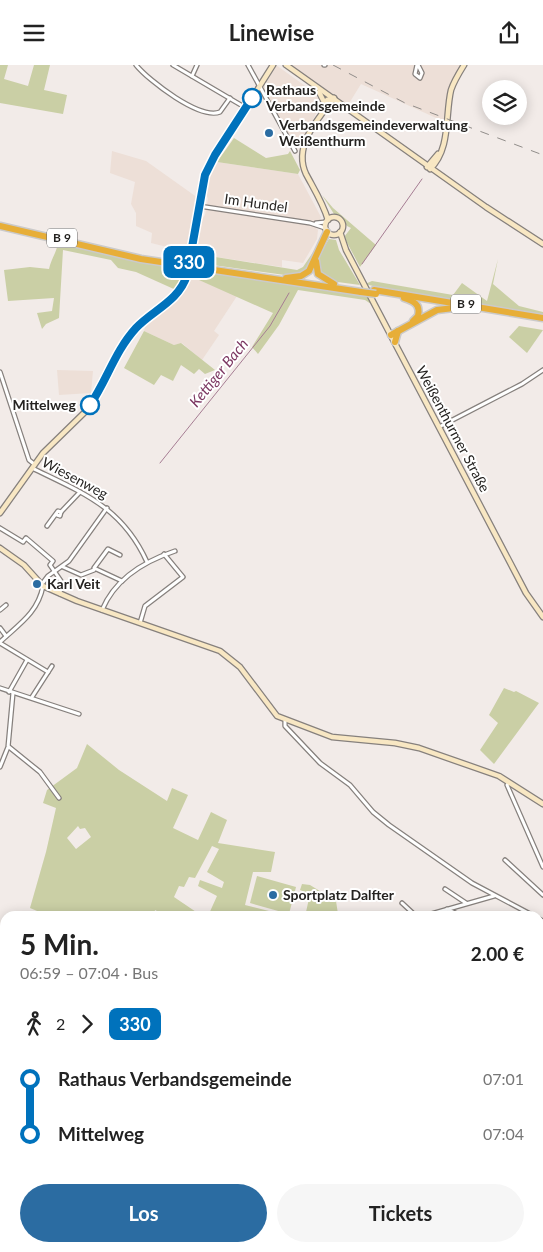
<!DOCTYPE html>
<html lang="de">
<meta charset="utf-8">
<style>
body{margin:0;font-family:Lato,sans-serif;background:#f6f6f6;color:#222;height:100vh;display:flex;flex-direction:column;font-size:19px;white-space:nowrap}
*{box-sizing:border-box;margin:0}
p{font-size:16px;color:#767676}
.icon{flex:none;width:28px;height:28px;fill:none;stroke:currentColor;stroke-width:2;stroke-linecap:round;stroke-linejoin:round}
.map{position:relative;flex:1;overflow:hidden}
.panel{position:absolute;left:0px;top:846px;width:544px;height:341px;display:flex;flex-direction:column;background:#fff;border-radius:15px 15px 0 0;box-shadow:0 2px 12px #0003}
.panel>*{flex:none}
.badge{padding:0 10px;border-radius:8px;font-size:18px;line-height:32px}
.buttons{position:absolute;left:482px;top:15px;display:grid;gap:10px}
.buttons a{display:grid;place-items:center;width:45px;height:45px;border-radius:50%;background:#fff;box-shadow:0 2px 12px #0003;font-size:25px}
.map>.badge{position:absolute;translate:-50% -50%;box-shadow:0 0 0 2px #fff}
.legs{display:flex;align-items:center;gap:8px;height:55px;padding:0 20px;font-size:16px}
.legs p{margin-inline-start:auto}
.headline{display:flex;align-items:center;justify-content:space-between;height:85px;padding:0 20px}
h1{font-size:28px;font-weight:700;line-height:38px}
.cta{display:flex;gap:10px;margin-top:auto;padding:10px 20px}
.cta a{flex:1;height:58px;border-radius:30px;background:#2b6ca2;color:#fff;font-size:20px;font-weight:700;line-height:58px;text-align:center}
.cta a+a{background:#f6f6f6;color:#222}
ul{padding:0 20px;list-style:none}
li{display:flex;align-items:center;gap:18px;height:55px;font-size:19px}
li i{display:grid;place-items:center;width:8px;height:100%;margin:0 6px;background:currentColor}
li i::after{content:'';width:12px;height:12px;margin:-6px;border:4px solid;border-radius:50%;background:#fff}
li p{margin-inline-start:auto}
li:first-child i{background:linear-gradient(#0000 50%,currentColor 0)}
li:last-child i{background:linear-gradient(currentColor 50%,#0000 0)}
header{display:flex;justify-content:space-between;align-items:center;height:65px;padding:0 20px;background:#fff;font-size:22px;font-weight:700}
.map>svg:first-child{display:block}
.built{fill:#eddfd7}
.green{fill:#cacfa5;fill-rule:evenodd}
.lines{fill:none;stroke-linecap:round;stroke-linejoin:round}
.stream{stroke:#a67d93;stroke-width:1}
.street-casing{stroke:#86807d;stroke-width:5.5}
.secondary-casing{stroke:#86807d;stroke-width:7}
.highway-casing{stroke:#cbcaca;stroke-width:9}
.street{stroke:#fff;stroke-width:3}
.secondary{stroke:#f8e7c3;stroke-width:4.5}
.highway{stroke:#e7ae38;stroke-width:6}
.rail{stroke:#918d8a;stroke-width:1;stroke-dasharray:9 9;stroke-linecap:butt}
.highway-bridge-casing{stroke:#cbcaca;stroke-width:9;stroke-linecap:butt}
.highway-bridge{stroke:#e7ae38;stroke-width:6}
.line-1-casing{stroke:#fff;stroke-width:11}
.line-1{stroke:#0072bc;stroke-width:8}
.stop-1-dot{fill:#fff;stroke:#0072bc;stroke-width:2.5}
.poi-dot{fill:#2b6ca2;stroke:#fff;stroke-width:2}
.labels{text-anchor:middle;stroke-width:4;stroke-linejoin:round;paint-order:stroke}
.shield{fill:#fff;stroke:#666564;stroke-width:1}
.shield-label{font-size:12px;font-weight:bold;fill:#252321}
.stop-label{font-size:14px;font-weight:bold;fill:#252321;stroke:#fff;text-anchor:start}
.poi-label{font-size:14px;font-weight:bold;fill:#252321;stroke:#fff;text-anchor:start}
.street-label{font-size:14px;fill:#252321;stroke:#fff}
.water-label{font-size:15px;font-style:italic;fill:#7c3762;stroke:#fff}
</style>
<header><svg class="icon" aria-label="menu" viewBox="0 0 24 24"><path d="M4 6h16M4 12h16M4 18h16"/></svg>Linewise<svg class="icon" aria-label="share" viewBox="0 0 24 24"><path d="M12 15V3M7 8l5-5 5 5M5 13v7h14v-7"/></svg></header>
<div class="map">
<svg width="543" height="1187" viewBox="0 0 543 1187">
<rect width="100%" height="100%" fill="#f2ebe8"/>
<g class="built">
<polygon points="276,0 308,23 322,37 301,78 298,76 293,81 263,24"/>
<polygon points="291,0 461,0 456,11 445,57 361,19 348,40"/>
<polygon points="112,86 146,96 198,133 187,187 151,178 152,168 136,161 136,148 131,139 135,117 110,108"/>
<polygon points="217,97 298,109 321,152 319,157 311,157 318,165 317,174 303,198 282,195 282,202 197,189 199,159 205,150 208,134 206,129 210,110"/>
<polygon points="190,211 237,231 214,266 219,270 202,295 182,278 174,280 144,266 147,255 178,232"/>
<polygon points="57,305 93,306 91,328 59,330"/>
</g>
<g class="green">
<polygon points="0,0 8,0 4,14 28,21 34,0 50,0 44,25 67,30 63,49 0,38"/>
<polygon points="234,73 266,93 288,89 290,86 300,105 298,109 217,97"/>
<polygon points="322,130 333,143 376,180 360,202 344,172 351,163 347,161 341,152 334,149"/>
<polygon points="324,171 305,207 292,211 191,197 197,189 297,205 303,202"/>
<polygon points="329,174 336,175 339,185 360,220 330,216 322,212 317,194"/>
<path d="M58,177L187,204L184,213H181L176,225L136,207L118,203L111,195L63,185L59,253L46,259L42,264L37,248L52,246L54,233L8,236L4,205L30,202L49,204C51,194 57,187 58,177Z"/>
<polygon points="498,194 493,219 519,241 543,247 543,250 385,224 365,219 372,216 453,230 462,218 487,236"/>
<polygon points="189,205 363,231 368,232 371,239 365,235 298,225 279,260 258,289 252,282 273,248 190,211"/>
<polygon points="519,261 543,265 527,288 509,272"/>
<polygon points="144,266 174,280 181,278 215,305 205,309 199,304 194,309 181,300 173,316 161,310 154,320 124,303"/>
<polygon points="504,623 514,627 516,626 539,638 494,699 480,685 498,658 489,650"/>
<path d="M87,679L119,705L167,736L172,723L188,730L173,763L198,775L211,747L227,755L218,778L275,787L271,807H253L245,840L289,851L293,848L306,847L310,829L300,825L302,819L310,820L336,836L338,849L342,851H208L217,831L198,821L200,815L222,823L224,817L207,807L219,784L212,781L195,813L189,812L184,822L179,821L174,832L202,851H167L155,845L154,851H49L30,843L46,787L56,743L43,738L47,725L77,703ZM78,761L80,764L85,763L91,772L76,784L67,773Z"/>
<polygon points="257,811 296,822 289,849 250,838"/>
<polygon points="0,924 5,926 5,1070 0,1064"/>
<polygon points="539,1163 543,1163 543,1187 419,1187 416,1183 539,1182"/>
<polygon points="271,1183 413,1182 413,1183 406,1187 280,1187"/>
</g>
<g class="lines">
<g class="stream">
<polyline points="362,199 422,114"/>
<polyline points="160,398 270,261 289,228"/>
</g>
<defs>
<g id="street">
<path d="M136,0C149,16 200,55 220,47L230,33"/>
<polyline points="173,0 246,43"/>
<polyline points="248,0 295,86"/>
<polyline points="324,0 325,0"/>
<polyline points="417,0 415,9 420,13 422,8 418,0"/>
<polyline points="192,11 197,0"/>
<polyline points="199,141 310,158 325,163"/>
<polyline points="316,158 326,157"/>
<polyline points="0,307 29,395 34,399"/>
<polyline points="439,362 522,319 543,305"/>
<path d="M32,403C83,428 122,442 147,497"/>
<polyline points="61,447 80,427"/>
<polyline points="47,461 58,446 61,447 60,451 57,450"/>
<polyline points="0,463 23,477 26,473 53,496 50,500 61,516 60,529"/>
<polyline points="120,490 108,484 94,503 122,516"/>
<polyline points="63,502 81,510 94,505"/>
<polyline points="42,519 48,511 69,496 107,443"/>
<polyline points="0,545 6,540"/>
<path d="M102,545C115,514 145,496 175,486"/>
<polyline points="140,558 145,541 183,512 164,489"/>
<polyline points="0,563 6,571"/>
<path d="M0,577C18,560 38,548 43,521"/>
<polyline points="0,578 48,607"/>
<polyline points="0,623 79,649"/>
<polyline points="9,627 27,595"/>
<polyline points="32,632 52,601"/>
<polyline points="285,656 285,661 320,698 350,720 373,747 389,760 472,818 534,851"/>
<polyline points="9,682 40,707 59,733"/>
<polyline points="0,702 8,682 13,628"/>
<polyline points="509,717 507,720 543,802"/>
<polyline points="505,795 543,830"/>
<polyline points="445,824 466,838"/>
<polyline points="402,838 416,851"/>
<polyline points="447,844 461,851"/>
<polyline points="424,851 494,831"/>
<polyline points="539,854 543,856"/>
<polyline points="539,906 543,901"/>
<polyline points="539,911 543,915"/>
</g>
<g id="secondary">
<polyline points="286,0 486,142 543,179"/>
<polyline points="319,27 325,39"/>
<polyline points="321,46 327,35 334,33"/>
<polyline points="427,102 438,89"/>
<path d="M430,104C451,84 445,50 451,25C454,16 459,8 464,0"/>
<circle cx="334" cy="161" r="9"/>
<path d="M328,155C323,138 314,124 306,109C293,81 317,55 334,33"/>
<polyline points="340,167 346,185 526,528 543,552"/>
<polyline points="189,195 203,120 208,103 273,0"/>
<polyline points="0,448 43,388 86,346 129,272 143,257 176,231 183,219 187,207"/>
<polyline points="0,483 24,500 43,521 77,536 220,586 240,602 277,651 332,672 395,678 419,683 499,711 543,739"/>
</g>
<g id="highway">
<polyline points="0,161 141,194 361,227"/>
<polyline points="316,196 318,209 334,219"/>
<polyline points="286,213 301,211 309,206 327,167"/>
<polyline points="374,225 543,253"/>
<path d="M404,233C413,236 421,239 418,251L413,256"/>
<polyline points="391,270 437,245 462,242"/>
<polyline points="395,277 398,266"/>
</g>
</defs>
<use href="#street" class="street-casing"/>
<use href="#secondary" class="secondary-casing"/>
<use href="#highway" class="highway-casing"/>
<use href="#street" class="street"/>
<use href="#secondary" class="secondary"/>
<use href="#highway" class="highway"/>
<polyline class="rail" points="333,0 405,38 543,90"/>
<defs>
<polyline id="highway-bridge" points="361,227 376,229"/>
</defs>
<use href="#highway-bridge" class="highway-bridge-casing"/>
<use href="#highway-bridge" class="highway-bridge"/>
</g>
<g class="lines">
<defs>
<path id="line-1" d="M90,340C107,315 115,286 136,263C153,245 179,236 187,210L205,110L215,90L252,33"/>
</defs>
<use href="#line-1" class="line-1-casing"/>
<use href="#line-1" class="line-1"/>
</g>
<g class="stop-1-dot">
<circle cx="252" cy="33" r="9"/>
<circle cx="90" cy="340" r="9"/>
</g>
<g class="poi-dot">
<circle cx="269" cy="68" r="5"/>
<circle cx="37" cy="519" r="5"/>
<circle cx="273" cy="830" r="5"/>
</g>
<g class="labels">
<g class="shield">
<rect x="47" y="163.5" width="30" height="19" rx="4"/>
<rect x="451" y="229.5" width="30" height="19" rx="4"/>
</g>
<g class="shield-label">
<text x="62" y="177">B 9</text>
<text x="466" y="243">B 9</text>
</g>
<g class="stop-label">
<text x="266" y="30">Rathaus<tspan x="266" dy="16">Verbandsgemeinde</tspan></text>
<text x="76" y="345" text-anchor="end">Mittelweg</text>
</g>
<g class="poi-label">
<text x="279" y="65">Verbandsgemeindeverwaltung<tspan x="279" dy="16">Weißenthurm</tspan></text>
<text x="47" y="524">Karl Veit</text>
<text x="283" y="835">Sportplatz Dalfter</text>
</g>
<g class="street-label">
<text transform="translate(256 138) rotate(8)" y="5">Im Hundel</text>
<text transform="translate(453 364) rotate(62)" y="5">Weißenthurmer Straße</text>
<text transform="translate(75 413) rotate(28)" y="5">Wiesenweg</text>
</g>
<g class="water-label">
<text transform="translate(219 308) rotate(-51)" y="5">Kettiger Bach</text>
</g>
</g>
</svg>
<div class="buttons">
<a><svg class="icon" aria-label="layers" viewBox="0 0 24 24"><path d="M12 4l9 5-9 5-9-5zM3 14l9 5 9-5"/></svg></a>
</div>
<b class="badge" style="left:189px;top:197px;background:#0072bc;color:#fff">330</b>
<section class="panel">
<div class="headline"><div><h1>5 Min.</h1><p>06:59 – 07:04 · Bus</p></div><b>2.00 €</b></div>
<div class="legs"><svg class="icon" aria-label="walk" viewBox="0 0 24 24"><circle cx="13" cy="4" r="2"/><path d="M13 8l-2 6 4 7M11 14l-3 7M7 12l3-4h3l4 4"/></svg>2<svg class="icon" aria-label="forward" viewBox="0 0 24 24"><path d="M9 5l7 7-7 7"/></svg><b class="badge" style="background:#0072bc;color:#fff">330</b></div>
<ul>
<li><i style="color:#0072bc"></i><b>Rathaus Verbandsgemeinde</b><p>07:01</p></li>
<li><i style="color:#0072bc"></i><b>Mittelweg</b><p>07:04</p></li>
</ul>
<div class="cta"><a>Los</a><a>Tickets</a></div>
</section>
</div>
